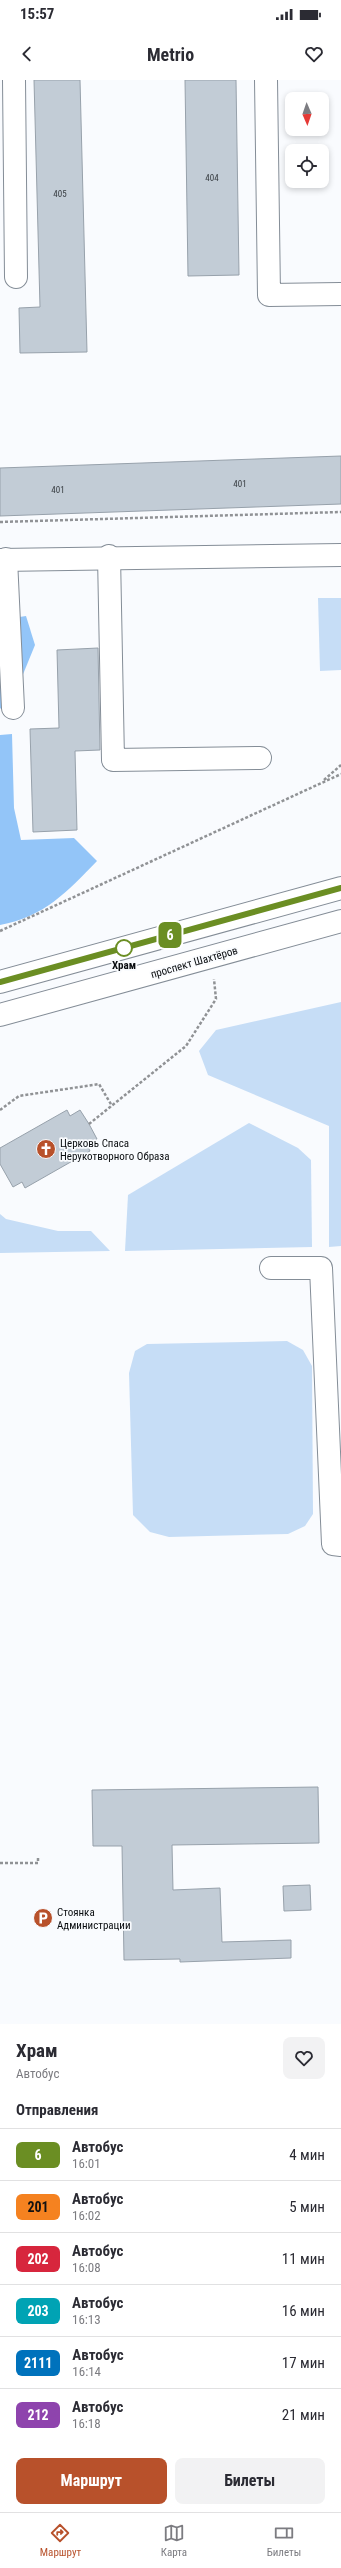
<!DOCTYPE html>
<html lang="ru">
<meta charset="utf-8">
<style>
body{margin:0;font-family:"Roboto Condensed",sans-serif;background:#f2f2f3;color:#2b2b33;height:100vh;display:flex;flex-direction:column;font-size:15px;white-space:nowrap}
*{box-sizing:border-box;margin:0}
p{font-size:13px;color:#7c7c81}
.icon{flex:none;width:22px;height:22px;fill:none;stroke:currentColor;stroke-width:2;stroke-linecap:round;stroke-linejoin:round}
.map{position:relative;height:1944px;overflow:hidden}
.panel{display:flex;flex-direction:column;background:#fff;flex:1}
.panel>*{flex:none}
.badge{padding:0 8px;border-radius:6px;font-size:14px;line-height:26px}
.needle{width:26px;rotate:178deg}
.tools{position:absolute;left:285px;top:12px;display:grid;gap:8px}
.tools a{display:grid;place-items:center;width:44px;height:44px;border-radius:8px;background:#fff;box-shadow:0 2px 6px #0003;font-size:20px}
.map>.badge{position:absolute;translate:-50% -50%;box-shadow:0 0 0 2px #fff}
h2{padding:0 16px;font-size:15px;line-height:36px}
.round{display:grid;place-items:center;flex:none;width:42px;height:42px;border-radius:8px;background:#f2f2f3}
.summary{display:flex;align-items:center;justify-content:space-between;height:68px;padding:0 16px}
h1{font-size:19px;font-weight:700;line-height:30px}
.cta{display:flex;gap:8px;margin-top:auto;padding:8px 16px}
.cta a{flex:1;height:46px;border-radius:8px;background:#b8512b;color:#fff;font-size:16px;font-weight:700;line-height:46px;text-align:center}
.cta a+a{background:#f2f2f3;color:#2b2b33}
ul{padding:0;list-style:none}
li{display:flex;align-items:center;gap:12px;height:52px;padding:0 16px;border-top:1px solid #e1e1e2}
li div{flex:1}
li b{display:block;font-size:15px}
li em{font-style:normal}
li .badge{min-width:44px;font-weight:700;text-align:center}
.status{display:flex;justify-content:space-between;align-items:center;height:28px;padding:0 20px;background:#fff;direction:ltr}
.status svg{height:11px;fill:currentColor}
header{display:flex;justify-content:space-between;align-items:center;height:52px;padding:0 16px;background:#fff;font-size:18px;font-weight:700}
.dock{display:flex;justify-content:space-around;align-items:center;height:56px;border-top:1px solid #e1e1e2;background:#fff;font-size:11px;color:#7c7c81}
.dock a{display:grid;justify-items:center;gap:2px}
.dock .selected{color:#b8512b}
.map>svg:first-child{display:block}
.green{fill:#c6ddf6}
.forest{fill:#93c5f8}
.building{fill:#c2ccd6;stroke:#97a1ab}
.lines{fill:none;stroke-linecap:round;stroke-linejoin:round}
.minor-casing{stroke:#848d97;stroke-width:24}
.path{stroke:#909295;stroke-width:2.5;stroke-dasharray:3 2;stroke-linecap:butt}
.minor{stroke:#fff;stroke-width:22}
.line-casing{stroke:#fff;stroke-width:9}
.line{stroke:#6b8e23;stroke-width:6}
.stop-dot{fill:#fff;stroke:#6b8e23;stroke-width:2}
.labels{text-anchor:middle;stroke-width:3.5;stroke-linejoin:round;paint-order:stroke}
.number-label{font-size:9px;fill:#373c41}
.street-label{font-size:11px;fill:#090c0f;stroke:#f9fbfe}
.stop-label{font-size:11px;font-weight:bold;fill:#090c0f;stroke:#f9fbfe}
.poi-label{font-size:11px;fill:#090c0f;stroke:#f9fbfe;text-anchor:start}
</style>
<div class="status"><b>15:57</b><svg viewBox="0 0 49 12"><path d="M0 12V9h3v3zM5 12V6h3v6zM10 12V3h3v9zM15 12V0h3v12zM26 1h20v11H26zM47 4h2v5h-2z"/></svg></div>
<header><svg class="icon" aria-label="back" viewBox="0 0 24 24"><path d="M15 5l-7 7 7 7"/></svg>Metrio<svg class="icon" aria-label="heart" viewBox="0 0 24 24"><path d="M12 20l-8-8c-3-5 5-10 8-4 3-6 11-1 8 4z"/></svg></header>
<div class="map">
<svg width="341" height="1944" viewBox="0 0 341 1944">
<rect width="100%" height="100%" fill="#f9fbfe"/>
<g class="green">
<polygon points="318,518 341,518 341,590 320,591"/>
<polygon points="341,922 341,1166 329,1167 329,1046 208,995 199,971 216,950"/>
<polygon points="249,1043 298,1068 311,1080 312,1167 125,1171 128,1115"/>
<polygon points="0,1134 6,1139 58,1151 91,1151 110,1171 0,1173"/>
<polygon points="287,1261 303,1270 312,1286 313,1434 305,1446 288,1454 169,1457 150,1452 133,1435 129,1293 135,1271 147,1264"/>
</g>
<g class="forest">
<polygon points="26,536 35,565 17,609 0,629 0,540"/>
<path d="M12,654L14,728L21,760L74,758L97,781C67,812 44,837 0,845V655Z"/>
</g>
<g class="building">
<polygon points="34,0 80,0 87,272 20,273 19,228 40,227"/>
<polygon points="185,0 236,0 239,195 188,196"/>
<polygon points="341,376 341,424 0,436 0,388"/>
<polygon points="98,568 100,670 75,671 77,750 33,752 30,649 59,648 57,570"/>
<polygon points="67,1030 70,1036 80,1030 89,1044 97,1059 87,1065 90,1071 25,1108 22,1102 13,1107 0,1084 0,1068"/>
<polygon points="318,1707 319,1763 172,1765 173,1810 220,1808 222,1862 291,1860 291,1878 180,1882 180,1879 124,1880 122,1766 93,1766 92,1710"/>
<polygon points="310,1805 311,1830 284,1831 283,1806"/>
</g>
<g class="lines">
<defs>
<g id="minor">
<polyline points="14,0 16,197"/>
<polyline points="266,0 269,215 341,214"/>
<polyline points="109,476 113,680 260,678"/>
<polyline points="6,479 13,628"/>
<polyline points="0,480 341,475"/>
<polyline points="0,902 341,808"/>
<polyline points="0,935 341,841"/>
<polyline points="271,1188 321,1188 333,1464 341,1465"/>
</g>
</defs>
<use href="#minor" class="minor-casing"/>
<g class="path">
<polyline points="0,442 341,432"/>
<polyline points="324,700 341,685"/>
<polyline points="0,851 341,694"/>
<polyline points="0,1030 19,1016 99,1004 112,1026"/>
<polyline points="89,1044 186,966 216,919 214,899"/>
<polyline points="0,1783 38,1783 38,1778"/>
</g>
<use href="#minor" class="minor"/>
</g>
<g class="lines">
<defs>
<polyline id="line" points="0,902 341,808"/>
</defs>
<use href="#line" class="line-casing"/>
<use href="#line" class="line"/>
</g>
<defs>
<symbol id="church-disc" viewBox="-11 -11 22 22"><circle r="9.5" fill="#b8512b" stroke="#f9fbfe"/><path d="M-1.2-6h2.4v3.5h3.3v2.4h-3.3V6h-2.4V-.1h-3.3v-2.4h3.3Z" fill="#fff"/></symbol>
<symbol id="parking-disc" viewBox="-11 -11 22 22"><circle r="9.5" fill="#b8512b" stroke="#f9fbfe"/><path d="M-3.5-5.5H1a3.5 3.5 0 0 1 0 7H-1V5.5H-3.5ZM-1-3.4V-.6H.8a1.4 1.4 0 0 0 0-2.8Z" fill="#fff"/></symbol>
</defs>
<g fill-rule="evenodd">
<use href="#church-disc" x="35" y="1058" width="22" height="22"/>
<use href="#parking-disc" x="32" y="1827" width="22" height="22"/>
</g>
<circle class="stop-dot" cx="124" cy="868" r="8"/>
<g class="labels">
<g class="number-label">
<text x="212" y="101">404</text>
<text x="60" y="117">405</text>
<text x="240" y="407">401</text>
<text x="58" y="413">401</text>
</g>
<g class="street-label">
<text transform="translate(194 882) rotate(-16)" y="4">проспект Шахтёров</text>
</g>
<g class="stop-label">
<text x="124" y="889">Храм</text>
</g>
<g class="poi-label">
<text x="60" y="1067">Церковь Спаса<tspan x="60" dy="13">Нерукотворного Образа</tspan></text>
<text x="57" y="1836">Стоянка<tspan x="57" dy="13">Администрации</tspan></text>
</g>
</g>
</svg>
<div class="tools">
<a><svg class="needle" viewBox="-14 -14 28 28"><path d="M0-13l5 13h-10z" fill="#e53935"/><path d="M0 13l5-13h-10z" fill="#7c7c81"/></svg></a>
<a><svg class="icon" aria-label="locate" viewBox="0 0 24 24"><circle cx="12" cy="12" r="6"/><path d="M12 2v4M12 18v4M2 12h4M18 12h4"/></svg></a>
</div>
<b class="badge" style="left:170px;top:855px;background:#6b8e23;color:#fff">6</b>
</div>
<section class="panel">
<div class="summary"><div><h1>Храм</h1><p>Автобус</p></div><a class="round"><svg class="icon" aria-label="heart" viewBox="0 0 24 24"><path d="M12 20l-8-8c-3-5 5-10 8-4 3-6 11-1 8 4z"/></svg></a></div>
<h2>Отправления</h2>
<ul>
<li><span class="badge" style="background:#6b8e23;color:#fff">6</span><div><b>Автобус</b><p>16:01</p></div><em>4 мин</em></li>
<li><span class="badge" style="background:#f58220;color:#111">201</span><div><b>Автобус</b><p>16:02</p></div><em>5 мин</em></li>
<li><span class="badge" style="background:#d7263d;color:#fff">202</span><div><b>Автобус</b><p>16:08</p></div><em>11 мин</em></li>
<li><span class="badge" style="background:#00a3b4;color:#fff">203</span><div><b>Автобус</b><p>16:13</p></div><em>16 мин</em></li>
<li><span class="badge" style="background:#0072bc;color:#fff">2111</span><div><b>Автобус</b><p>16:14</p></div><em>17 мин</em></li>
<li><span class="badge" style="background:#8e44ad;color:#fff">212</span><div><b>Автобус</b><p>16:18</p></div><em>21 мин</em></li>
</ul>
<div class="cta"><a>Маршрут</a><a>Билеты</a></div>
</section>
<nav class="dock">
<a class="selected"><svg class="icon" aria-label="directions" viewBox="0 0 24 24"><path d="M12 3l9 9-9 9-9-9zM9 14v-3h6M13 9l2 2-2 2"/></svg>Маршрут</a>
<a><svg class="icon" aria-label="map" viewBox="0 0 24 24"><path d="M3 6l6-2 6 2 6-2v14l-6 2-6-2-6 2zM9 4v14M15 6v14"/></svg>Карта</a>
<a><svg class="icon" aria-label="tickets" viewBox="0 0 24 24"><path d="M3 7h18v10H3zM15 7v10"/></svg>Билеты</a>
</nav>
